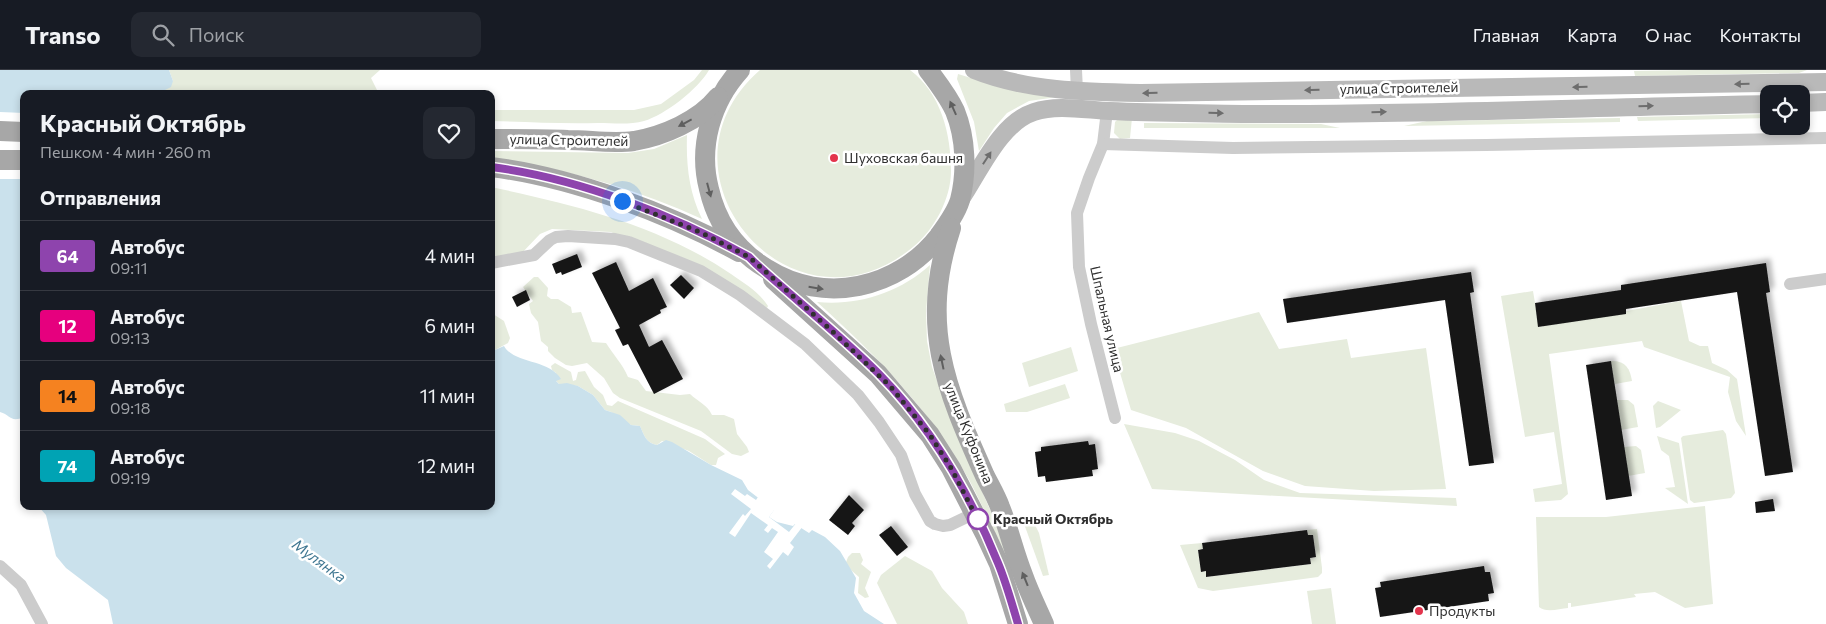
<!DOCTYPE html>
<html lang="ru">
<meta charset="utf-8">
<style>
body{margin:0;font-family:Commissioner,sans-serif;background:#242831;color:#f1f3f6;height:100vh;display:flex;flex-direction:column;font-size:19px;white-space:nowrap}
*{box-sizing:border-box;margin:0}
p{font-size:16px;color:#9ea1a6}
.icon{flex:none;width:28px;height:28px;fill:none;stroke:currentColor;stroke-width:2;stroke-linecap:round;stroke-linejoin:round}
.map{position:relative;flex:1;overflow:hidden}
.drawer{position:absolute;left:20px;top:20px;width:475px;height:420px;display:flex;flex-direction:column;background:#171b24;border-radius:10px;box-shadow:0 2px 8px #0003}
.drawer>*{flex:none}
.badge{padding:0 10px;border-radius:4px;font-size:18px;line-height:32px}
.buttons{position:absolute;left:1760px;top:15px;display:grid;gap:10px}
.buttons a{display:grid;place-items:center;width:50px;height:50px;border-radius:10px;background:#171b24;box-shadow:0 2px 8px #0003;font-size:25px}
.you{position:absolute;width:25px;height:25px;margin:-12px;border:4px solid #fff;border-radius:50%;background:#1a73e8;box-shadow:0 0 0 8px #1a73e833}
.map>.badge{position:absolute;translate:-50% -50%;box-shadow:0 0 0 2px #fff}
h2{padding:0 20px;font-size:19px;line-height:45px}
.round{display:grid;place-items:center;flex:none;width:52px;height:52px;border-radius:10px;background:#242831}
.overview{display:flex;align-items:center;justify-content:space-between;height:85px;padding:0 20px}
h1{font-size:24px;font-weight:700;line-height:38px}
ul{padding:0;list-style:none}
li{display:flex;align-items:center;gap:15px;height:70px;padding:0 20px;border-top:1px solid #363941}
li div{flex:1}
li b{display:block;font-size:19px}
li em{font-style:normal}
li .badge{min-width:55px;font-weight:700;text-align:center}
header{display:flex;align-items:center;gap:30px;box-sizing:border-box;height:70px;padding:0 25px;background:#171b24;border-bottom:1px solid #363941}
header strong{font-size:24px}
nav{display:flex;gap:28px;margin-inline-start:auto;font-size:18px}
.search{width:350px;height:45px;background:#242831;display:flex;align-items:center;gap:12px;box-sizing:border-box;padding:0 18px;border-radius:10px;color:#9ea1a6;font-size:19px}
.map>svg:first-child{display:block}
.green{fill:#e6ecdd}
.water{fill:#cae1ec}
.pier{fill:#fff}
.building{fill:#161616;filter:url(#shadow)}
.lines{fill:none;stroke-linecap:round;stroke-linejoin:round}
.minor{stroke:#ccc;stroke-width:12}
.secondary{stroke:#b9b9b9;stroke-width:18}
.primary{stroke:#a7a7a7;stroke-width:20}
.oneway{fill:#6d6d6d}
.oneway2{fill:#5f5f5f}
.line-casing{stroke:#fff;stroke-width:11}
.line{stroke:#8e44ad;stroke-width:8}
.walk{stroke:#2f2f2f;stroke-width:5;stroke-dasharray:0 9}
.poi-dot{fill:#e3344c;stroke:#fff;stroke-width:2}
.stop-dot{fill:#fff;stroke:#8e44ad;stroke-width:2.5}
.labels{text-anchor:middle;stroke-width:5;stroke-linejoin:round;paint-order:stroke}
.street-label{font-size:14px;fill:#2f2f2f;stroke:#fff}
.poi-label{font-size:14px;fill:#2f2f2f;stroke:#fff;text-anchor:start}
.stop-label{font-size:14px;font-weight:bold;fill:#2f2f2f;stroke:#fff;text-anchor:start}
.water-label{font-size:15px;font-style:italic;fill:#3e7691;stroke:#fff}
</style>
<header>
<strong>Transo</strong>
<div class="search"><svg class="icon" aria-label="search" viewBox="0 0 24 24"><circle cx="10" cy="10" r="6"/><path d="M15 15l6 6"/></svg>Поиск</div>
<nav><a>Главная</a><a>Карта</a><a>О нас</a><a>Контакты</a></nav>
</header>
<div class="map">
<svg width="1826" height="554" viewBox="0 0 1826 554">
<defs>
<filter id="shadow"><feDropShadow dx="4.5" dy="-4.5" stdDeviation="2.5" flood-color="#0004"/></filter>
</defs>
<rect width="100%" height="100%" fill="#fff"/>
<g class="green">
<path d="M169,0H380L371,8L379,24H193V21C179,21 166,24 152,24L154,20L173,11Z"/>
<path d="M702,0H709C698,19 665,45 644,51C630,55 613,53 598,53C562,54 527,52 491,51V40H634L661,34L694,10Z"/>
<path d="M760,0H910C941,23 951,64 951,101C951,129 934,160 913,177C791,278 643,102 760,0Z"/>
<polygon points="1698,0 1807,0 1799,3 1635,6 1634,1"/>
<polygon points="958,4 971,8 1136,30 1136,32 1057,27 1029,31 1007,43 994,58 979,81 974,52 957,9"/>
<polygon points="1769,44 1769,48 1638,51 1637,47"/>
<polygon points="1119,48 1132,48 1130,68 1120,69 1114,63 1115,52"/>
<polygon points="1620,48 1620,52 1404,56 1427,51"/>
<polygon points="1144,53 1321,54 1340,58 1144,58"/>
<path d="M687,65C686,95 689,122 702,149C635,118 565,99 491,87V81L628,83L654,79Z"/>
<path d="M491,117C575,135 659,155 731,204C744,213 759,222 768,236L767,238L611,162L552,159L540,164L521,184L491,188Z"/>
<path d="M930,195L926,242L927,271L932,297L954,358L1018,503L1012,506C998,473 985,439 968,408C929,339 875,284 817,232C858,236 899,223 930,195Z"/>
<path d="M534,207H538L548,218L547,226L551,229H558L571,237L572,243L581,242L592,272L606,273C614,286 622,293 628,307L638,310L646,321L680,325L690,324C698,332 707,334 712,345H724L734,349L737,364L747,377L749,382L741,386L732,384L701,361L620,328L613,323L604,308L587,293L572,296L566,295L555,288L548,281V277L541,271L538,252L531,243L529,234L533,231L523,217Z"/>
<polygon points="1533,221 1539,257 1681,231 1689,271 1700,276 1708,276 1712,293 1727,300 1737,309 1746,366 1736,351 1728,322 1730,307 1644,277 1642,271 1549,284 1568,424 1561,430 1535,432 1533,419 1562,414 1554,362 1525,367 1501,226"/>
<polygon points="1259,242 1279,279 1347,269 1351,288 1426,278 1446,419 1374,421 1305,416 1263,401 1186,358 1131,340 1113,279"/>
<polygon points="493,244 504,251 510,268 508,273 495,280 491,278 491,246"/>
<polygon points="1071,277 1078,301 1029,317 1022,293"/>
<path d="M1610,291C1625,290 1630,298 1632,311L1615,314Z"/>
<path d="M555,293L571,302L573,311L576,310L578,302L585,301L594,317L603,325L607,335L612,336L618,331L705,369L725,384L718,388L716,395H711L689,381L662,371L657,375C646,373 644,365 640,356L631,355L611,342L605,340L593,325L578,316L559,314L556,311V303L552,300L551,296Z"/>
<polygon points="1065,314 1070,328 1027,342 1006,342 1004,334"/>
<polygon points="1617,330 1628,330 1634,335 1638,357 1621,360"/>
<polygon points="1658,331 1681,340 1660,357 1656,358 1653,336"/>
<polygon points="1124,354 1175,363 1199,371 1235,390 1264,410 1300,423 1456,428 1457,436 1152,419"/>
<polygon points="1723,360 1726,364 1735,423 1731,428 1694,433 1690,430 1681,368 1683,366"/>
<polygon points="1657,366 1679,373 1688,434 1665,418 1675,417 1669,386 1661,380"/>
<polygon points="1636,376 1641,380 1645,403 1628,406 1624,377"/>
<path d="M1705,436L1713,534L1685,538L1655,522L1634,524L1636,527L1571,537V533H1568V538C1559,539 1546,543 1539,537L1536,447H1606Z"/>
<polygon points="1031,447 1039,463 1049,505 1043,506 1023,451"/>
<polygon points="1317,459 1322,498 1322,503 1318,507 1213,521 1198,518 1180,475 1202,473 1203,479 1198,480 1201,502 1206,501 1207,507 1311,494 1310,488 1316,487 1313,465 1308,465 1307,460"/>
<polygon points="852,483 860,483 863,490 861,494 871,502 865,518 869,527 865,528 858,523 859,507 845,495 848,487"/>
<polygon points="905,486 932,501 942,518 964,542 968,554 897,554 877,513 881,505"/>
<polygon points="1331,518 1336,554 1312,554 1307,521"/>
</g>
<g class="water">
<path d="M0,0H169L173,11L171,17L165,20H155L152,24H24V347C10,353 11,345 0,342Z"/>
<path d="M504,276C514,294 549,289 561,309L556,311L559,314L567,313L578,316L593,325L605,340L620,345L631,355L640,356C644,365 646,373 657,375L666,370L672,372L711,395L742,410L748,420L774,440L769,447L777,452L793,456L795,454L809,463L812,460L825,467L840,481L856,508L854,523L864,541L884,554H113L108,530L66,498L56,486L46,445L38,436H491V278L495,280Z"/>
</g>
<g class="pier">
<polygon points="0,42 24,43 24,109 0,109"/>
<polygon points="735,419 745,426 747,424 756,430 758,427 775,439 769,447 789,462 797,452 803,456 790,473 794,477 788,486 783,482 770,499 767,496 773,489 764,482 778,462 772,458 768,463 764,460 768,455 751,443 735,467 729,463 743,444 745,446 751,439 731,424"/>
</g>
<g class="building">
<polygon points="577,184 582,197 562,205 561,202 556,204 552,194"/>
<polygon points="616,192 629,221 653,208 667,237 660,240 661,243 639,255 649,277 662,270 683,309 654,324 628,274 623,276 615,260 620,258 592,203"/>
<polygon points="1766,193 1770,222 1766,223 1793,402 1765,406 1737,222 1626,239 1626,244 1538,257 1535,233 1621,220 1621,215"/>
<polygon points="1471,202 1474,222 1470,223 1494,393 1469,396 1445,230 1287,253 1283,229"/>
<polygon points="681,205 694,218 684,229 670,215"/>
<polygon points="526,220 530,230 517,237 512,227"/>
<polygon points="1611,291 1632,426 1606,430 1586,295"/>
<polygon points="1088,371 1089,375 1095,374 1098,399 1092,400 1093,406 1046,412 1045,406 1038,407 1035,382 1041,381 1041,377"/>
<polygon points="849,425 864,440 852,453 855,456 848,465 829,450"/>
<polygon points="1773,429 1775,441 1756,443 1755,432"/>
<polygon points="891,456 908,477 897,486 879,465"/>
<polygon points="1307,460 1308,465 1313,465 1316,487 1310,488 1311,494 1206,507 1206,501 1201,502 1198,480 1203,479 1202,473"/>
<polygon points="1484,496 1485,502 1490,502 1494,523 1488,524 1489,531 1380,547 1375,518 1381,517 1380,512"/>
</g>
<g class="lines">
<g class="minor">
<polyline points="1076,0 1077,21"/>
<polyline points="1107,41 1103,74 1089,108 1077,143 1079,197 1091,254 1115,348"/>
<polyline points="1103,74 1233,78 1486,75 1826,68"/>
<polyline points="491,193 534,185 550,170 556,167 568,166 615,169 629,172 701,201 740,225 805,274 858,325 879,352 901,385 915,424 930,451 935,454 943,456 950,455 975,443"/>
<polyline points="1790,214 1826,209"/>
<polyline points="0,496 21,515 42,554"/>
</g>
<g class="secondary">
<path d="M974,0C1026,21 1086,22 1141,23L1826,12"/>
<polyline points="1801,33 1826,32"/>
<path d="M961,129C980,101 1000,53 1034,42C1057,34 1086,40 1110,41C1154,43 1199,43 1243,44C1418,45 1594,37 1769,34"/>
</g>
<g class="primary">
<path d="M740,0C711,32 698,77 709,119C717,154 737,181 767,199C824,235 898,219 939,166C947,155 956,143 960,130C967,102 966,68 955,41C948,26 938,13 928,0"/>
<polyline points="0,61 24,62"/>
<path d="M491,69C517,69 543,69 568,70C590,70 612,74 634,71C663,66 699,51 718,27"/>
<polyline points="0,90 24,90"/>
<path d="M491,97C572,107 668,143 739,182"/>
<path d="M951,158C919,255 945,317 985,406C990,416 996,426 1000,437C1009,459 1014,483 1023,505C1029,522 1037,538 1044,554"/>
<polyline points="773,209 878,304 930,365 951,398 986,466 999,494 1018,554"/>
</g>
</g>
<defs><path id="oneway-solid" d="M-6-.8H1V-3.2L6.5 0L1 3.2V.8H-6Z" transform="scale(1.25)"/></defs>
<g class="oneway">
<use href="#oneway-solid" transform="translate(1742 14) rotate(179)"/>
<use href="#oneway-solid" transform="translate(1580 17) rotate(179)"/>
<use href="#oneway-solid" transform="translate(1312 20) rotate(179)"/>
<use href="#oneway-solid" transform="translate(1150 23) rotate(179)"/>
<use href="#oneway-solid" transform="translate(1646 36) rotate(-1)"/>
<use href="#oneway-solid" transform="translate(1379 42) rotate(-1)"/>
<use href="#oneway-solid" transform="translate(1216 43) rotate(1)"/>
<use href="#oneway-solid" transform="translate(987 88) rotate(-57)"/>
</g>
<g class="oneway2">
<use href="#oneway-solid" transform="translate(953 38) rotate(-114)"/>
<use href="#oneway-solid" transform="translate(685 53) rotate(152)"/>
<use href="#oneway-solid" transform="translate(709 120) rotate(75)"/>
<use href="#oneway-solid" transform="translate(816 218) rotate(9)"/>
<use href="#oneway-solid" transform="translate(942 292) rotate(-102)"/>
<use href="#oneway-solid" transform="translate(1025 509) rotate(-112)"/>
</g>
<g class="lines">
<defs>
<path id="line" d="M491,97C578,108 673,145 749,187L755,193C796,230 840,265 879,304C931,357 970,424 998,493C1006,512 1012,534 1018,554"/>
</defs>
<use href="#line" class="line-casing"/>
<use href="#line" class="line"/>
<polyline class="walk" points="622,131 700,162 749,187 830,259 891,317 930,365 951,398 980,454 978,449"/>
</g>
<g class="poi-dot">
<circle cx="834" cy="88" r="5"/>
<circle cx="1419" cy="541" r="5"/>
</g>
<circle class="stop-dot" cx="978" cy="449" r="10"/>
<g class="labels">
<g class="street-label">
<text transform="translate(1399 18) rotate(-1)" y="5">улица Строителей</text>
<text transform="translate(569 70) rotate(1)" y="5">улица Строителей</text>
<text transform="translate(1107 249) rotate(77)" y="5">Шпальная улица</text>
<text transform="translate(969 363) rotate(68)" y="5">улица Куфонина</text>
</g>
<g class="poi-label">
<text x="844" y="93">Шуховская башня</text>
<text x="1429" y="546">Продукты</text>
</g>
<g class="stop-label">
<text x="993" y="454">Красный Октябрь</text>
</g>
<g class="water-label">
<text transform="translate(319 491) rotate(36)" y="5">Мулянка</text>
</g>
</g>
</svg>
<div class="buttons">
<a><svg class="icon" aria-label="locate" viewBox="0 0 24 24"><circle cx="12" cy="12" r="6"/><path d="M12 2v4M12 18v4M2 12h4M18 12h4"/></svg></a>
</div>
<div class="you" style="left:622px;top:131px"></div>
<section class="drawer">
<div class="overview"><div><h1>Красный Октябрь</h1><p>Пешком · 4 мин · 260 m</p></div><a class="round"><svg class="icon" aria-label="heart" viewBox="0 0 24 24"><path d="M12 20l-8-8c-3-5 5-10 8-4 3-6 11-1 8 4z"/></svg></a></div>
<h2>Отправления</h2>
<ul>
<li><span class="badge" style="background:#8e44ad;color:#fff">64</span><div><b>Автобус</b><p>09:11</p></div><em>4 мин</em></li>
<li><span class="badge" style="background:#e6007e;color:#fff">12</span><div><b>Автобус</b><p>09:13</p></div><em>6 мин</em></li>
<li><span class="badge" style="background:#f58220;color:#111">14</span><div><b>Автобус</b><p>09:18</p></div><em>11 мин</em></li>
<li><span class="badge" style="background:#00a3b4;color:#fff">74</span><div><b>Автобус</b><p>09:19</p></div><em>12 мин</em></li>
</ul>
</section>
</div>
